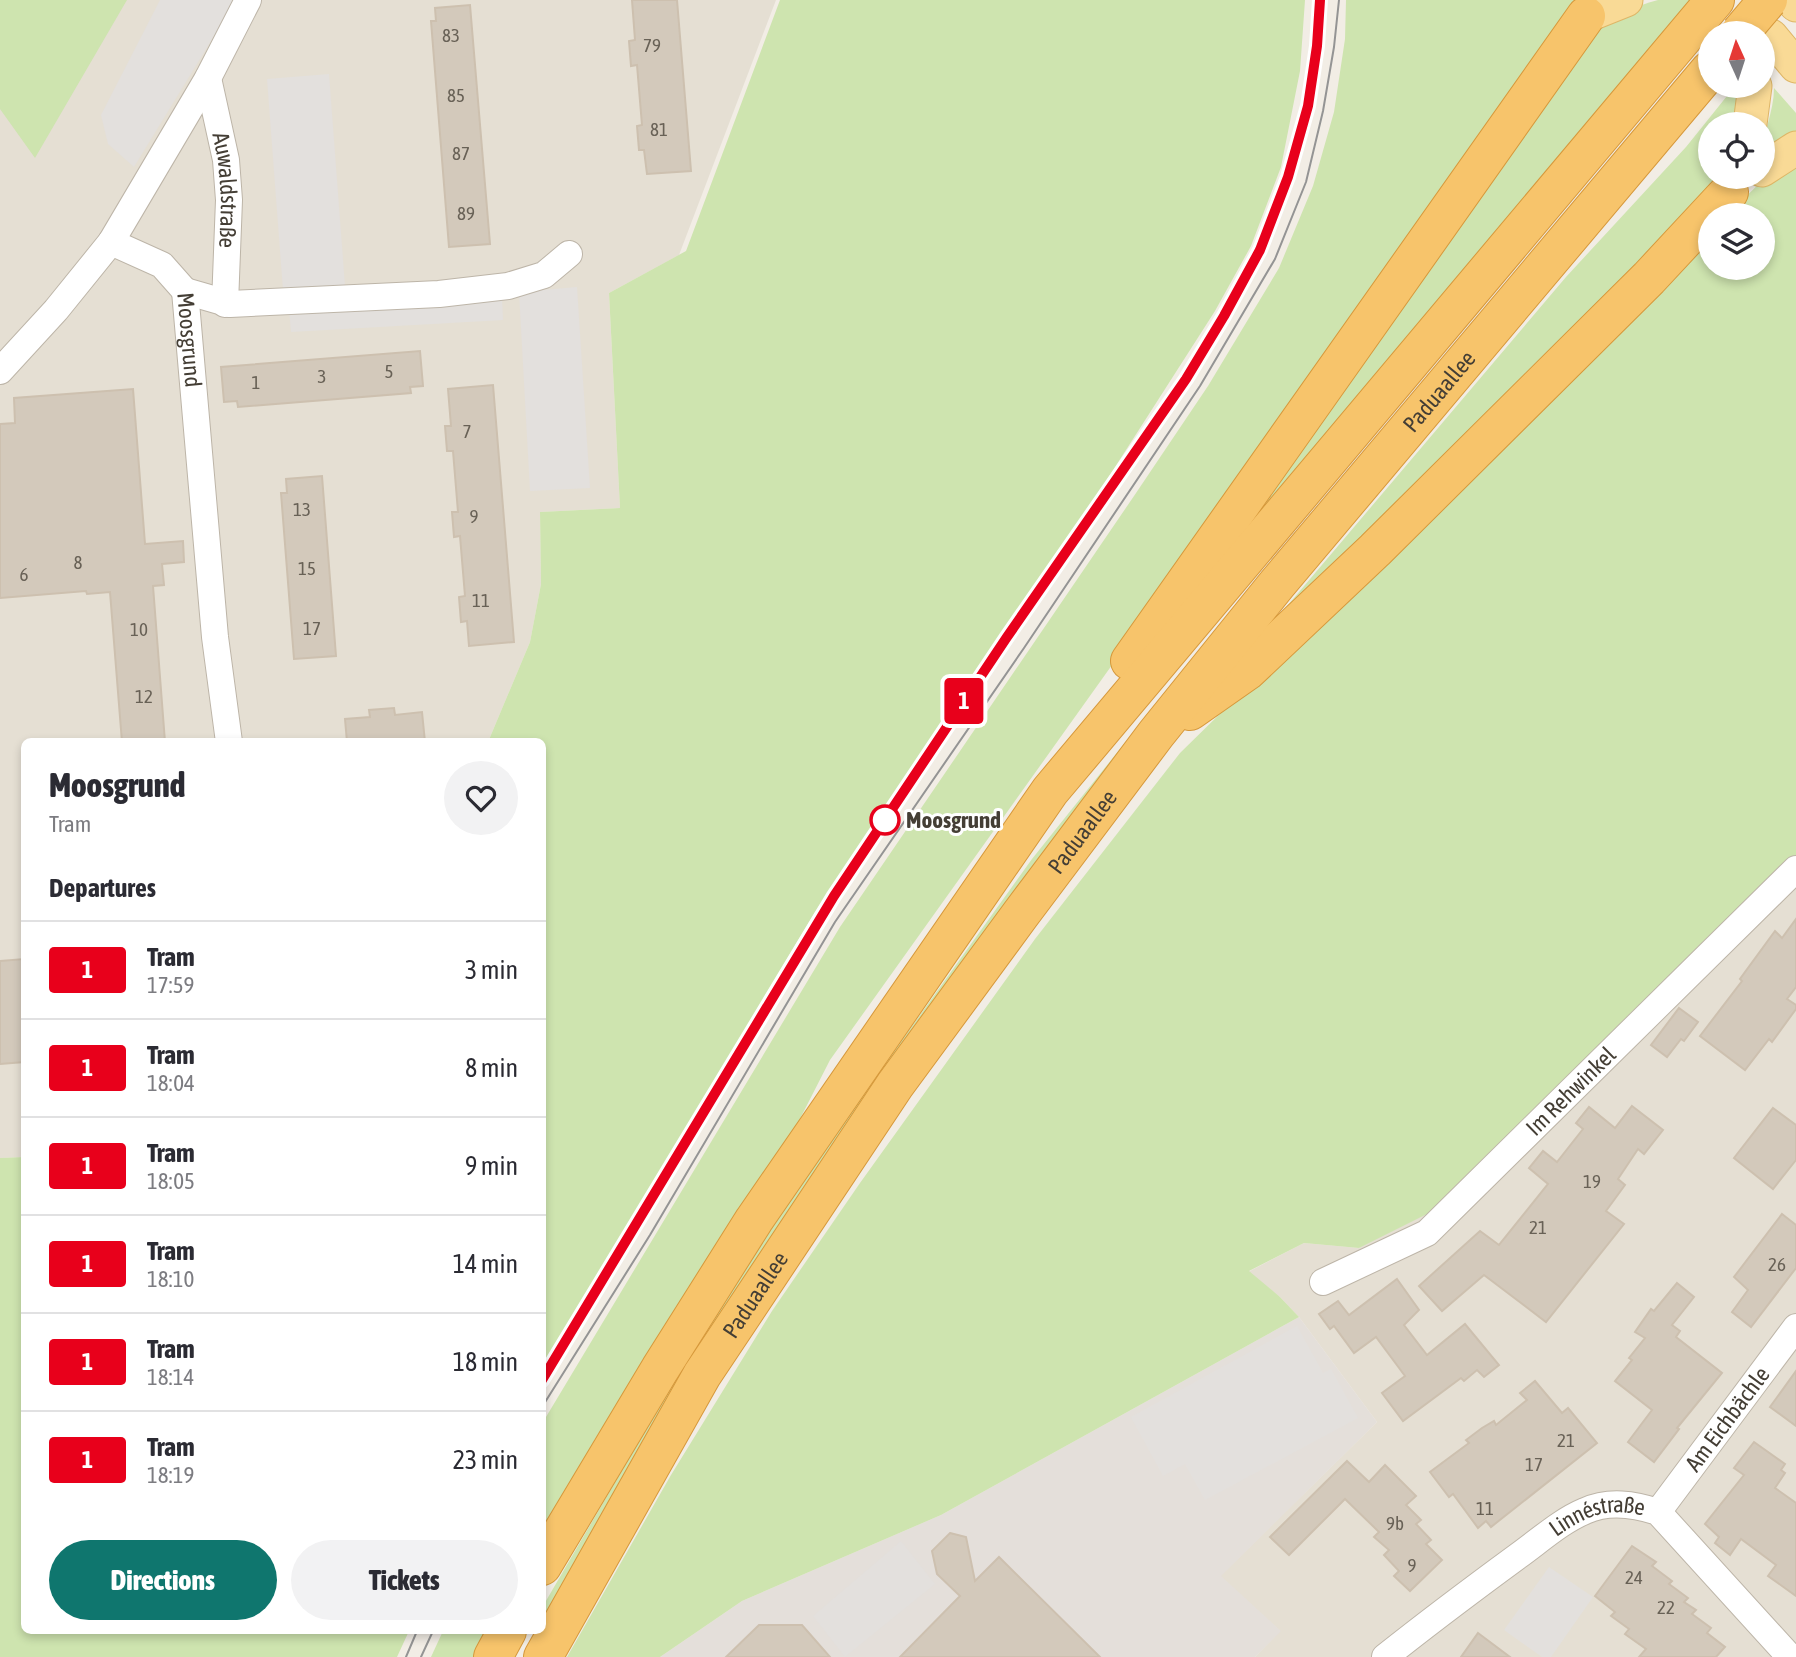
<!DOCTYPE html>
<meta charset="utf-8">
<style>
body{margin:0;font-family:"Asap Condensed",sans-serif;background:#f2f2f3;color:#2b2b33;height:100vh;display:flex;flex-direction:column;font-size:26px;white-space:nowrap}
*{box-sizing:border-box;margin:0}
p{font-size:23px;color:#7c7c81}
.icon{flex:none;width:38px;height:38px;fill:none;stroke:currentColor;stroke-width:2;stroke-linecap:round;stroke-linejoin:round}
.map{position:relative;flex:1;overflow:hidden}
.details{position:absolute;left:21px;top:738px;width:525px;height:896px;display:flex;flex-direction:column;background:#fff;border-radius:10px;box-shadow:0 4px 10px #0003}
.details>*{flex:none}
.badge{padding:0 14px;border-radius:5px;font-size:24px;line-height:46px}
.needle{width:46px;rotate:357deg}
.controls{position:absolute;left:1698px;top:21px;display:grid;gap:14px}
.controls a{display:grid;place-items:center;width:77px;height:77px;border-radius:50%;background:#fff;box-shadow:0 4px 10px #0003;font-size:35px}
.map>.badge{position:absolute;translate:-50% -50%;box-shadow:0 0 0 4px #fff}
h2{padding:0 28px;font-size:26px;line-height:63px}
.round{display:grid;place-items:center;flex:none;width:74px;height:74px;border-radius:37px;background:#f2f2f3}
.headline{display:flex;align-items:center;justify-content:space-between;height:119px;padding:0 28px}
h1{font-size:33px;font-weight:800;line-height:52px}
.button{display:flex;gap:14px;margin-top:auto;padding:14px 28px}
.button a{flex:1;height:80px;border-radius:42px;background:#0f766e;color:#fff;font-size:28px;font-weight:800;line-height:80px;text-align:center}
.button a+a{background:#f2f2f3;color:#2b2b33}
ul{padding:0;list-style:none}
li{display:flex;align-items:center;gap:21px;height:98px;padding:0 28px;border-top:2px solid #e1e1e2}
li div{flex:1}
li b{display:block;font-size:26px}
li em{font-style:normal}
li .badge{min-width:77px;font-weight:700;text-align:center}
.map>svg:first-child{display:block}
.residential{fill:#e5dfd3}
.industrial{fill:#e4dfda}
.green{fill:#cee4af}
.parking{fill:#e3e0dd}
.building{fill:#d3c9bb;stroke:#cdc0af;stroke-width:2}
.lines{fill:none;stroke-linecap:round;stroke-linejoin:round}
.minor-casing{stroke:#bdb5a8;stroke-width:28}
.major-casing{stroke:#deb667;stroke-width:35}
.highway-casing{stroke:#d6983b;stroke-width:40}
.minor{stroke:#fff;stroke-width:26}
.major{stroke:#f9da96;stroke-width:33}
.highway{stroke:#f7c46b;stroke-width:38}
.tram{stroke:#949494;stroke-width:2}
.highway-bridge-casing{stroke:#d6983b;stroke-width:40;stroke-linecap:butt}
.highway-bridge{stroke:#f7c46b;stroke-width:38}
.line-casing{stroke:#fff;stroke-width:16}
.line{stroke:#e8001b;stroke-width:10}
.stop-dot{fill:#fff;stroke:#e8001b;stroke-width:3.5}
.labels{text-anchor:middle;stroke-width:6;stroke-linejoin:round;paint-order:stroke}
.number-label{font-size:19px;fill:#686156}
.street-label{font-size:23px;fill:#443e35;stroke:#fff}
.stop-label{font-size:23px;font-weight:bold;fill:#443e35;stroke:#fff;text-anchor:start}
</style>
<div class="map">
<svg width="1796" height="1657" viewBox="0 0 1796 1657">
<rect width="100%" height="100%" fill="#f2ede5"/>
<g class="residential">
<polygon points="0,0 776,0 679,255 609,293 620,508 540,512 541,584 530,642 488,742 24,742 24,1157 0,1158"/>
<polygon points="1796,855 1796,1657 1255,1657 1280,1631 1220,1576 1377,1422 1299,1317 1280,1297 1248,1272 1304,1243 1359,1248"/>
</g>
<polygon class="industrial" points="1299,1317 1377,1422 1221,1576 1281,1631 1255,1657 660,1657 742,1601 941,1515"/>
<g class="green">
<polygon points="0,0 127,0 35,158 0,109"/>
<polygon points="780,0 1305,0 1300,71 1281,167 1251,246 1215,311 1101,489 815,912 543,1368 542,742 488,742 530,642 541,584 540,512 620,508 609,293 686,251"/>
<polygon points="1346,0 1579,0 1172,581 830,1060 782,1154 595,1439 543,1538 542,1424 546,1417 840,927 1134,496 1208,386 1279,268 1313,186 1334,112 1345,39"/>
<path d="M1658,0H1690L1227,554L1594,34C1613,18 1634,6 1658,0Z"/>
<polygon points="1735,86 1745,86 1741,124 1710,124 1710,177 1719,177 1703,203 1260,638 1566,277 1686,147"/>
<path d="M1774,88L1796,113V134L1762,158C1762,134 1774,112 1774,88Z"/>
<polygon points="1796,156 1796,855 1429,1213 1359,1248 1304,1243 1249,1271 1280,1297 1299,1317 941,1515 742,1601 660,1657 567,1657 671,1475 772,1311 860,1183 1035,939 1180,753 1710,233 1710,268 1762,268 1762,215 1727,215 1767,176"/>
<polygon points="1360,456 1201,662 543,1626 543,1606 677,1376 759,1246 839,1128 1032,859 1195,655"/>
<polygon points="24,1157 24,1631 409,1631 397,1657 0,1657 0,1158"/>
<polygon points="443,1631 493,1631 479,1657 431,1657"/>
</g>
<g class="parking">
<polygon points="160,0 236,0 134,167 108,144 101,115"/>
<polygon points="329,74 345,286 283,290 267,79"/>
<polygon points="577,287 590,488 530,491 519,292"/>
<polygon points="502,297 503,320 291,332 289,309"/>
<polygon points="1297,1326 1323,1373 1331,1369 1358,1418 1205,1500 1185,1464 1163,1476 1131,1417"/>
<polygon points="901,1541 935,1584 845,1657 813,1616"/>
<polygon points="1549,1567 1593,1597 1551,1657 1542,1657 1504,1630"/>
</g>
<g class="building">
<polygon points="632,0 677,0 691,171 647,174 644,150 639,150 637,126 642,125 637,65 631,66 629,41 635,40"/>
<polygon points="470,5 490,244 449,247 431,21 436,21 435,8"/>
<polygon points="420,351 423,386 410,387 411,393 238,407 237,401 224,402 221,367"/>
<polygon points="493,385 514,642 469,646 467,621 461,622 459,597 465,596 460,536 454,537 452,512 458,512 453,451 447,451 445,426 451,426 448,389"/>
<polygon points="133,389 145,544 183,541 184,562 162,564 164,585 153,586 165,742 122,742 110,592 87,594 86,591 0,598 0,424 15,423 14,398"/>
<polygon points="322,476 336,656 294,659 281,493 287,493 286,479"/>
<polygon points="394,708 395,715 422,712 425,742 347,742 345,719 370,717 369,710"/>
<polygon points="1796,919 1796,987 1787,999 1796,1005 1796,1009 1772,1042 1769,1039 1745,1070 1700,1036 1742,981 1740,979 1775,931 1782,938"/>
<polygon points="24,959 24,1062 0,1064 0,961"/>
<polygon points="1679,1008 1698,1022 1684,1041 1681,1039 1667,1057 1651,1045"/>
<polygon points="1632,1106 1663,1130 1644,1154 1638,1149 1618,1179 1625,1185 1606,1211 1624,1224 1546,1322 1484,1275 1442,1311 1419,1286 1480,1231 1499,1245 1548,1184 1529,1168 1543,1151 1557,1162 1583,1129 1576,1123 1589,1107 1615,1128"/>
<polygon points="1773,1108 1796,1125 1796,1160 1773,1189 1734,1158"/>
<polygon points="1782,1214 1796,1225 1796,1268 1751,1327 1732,1312 1748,1290 1734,1277"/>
<polygon points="1397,1279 1419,1310 1404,1325 1427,1355 1465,1324 1499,1365 1484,1377 1477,1370 1464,1381 1461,1378 1403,1421 1382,1393 1405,1376 1376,1337 1354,1353 1334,1326 1330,1329 1319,1314 1338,1301 1349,1315"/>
<polygon points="1677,1283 1694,1297 1672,1325 1680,1331 1676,1337 1722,1373 1677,1428 1679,1429 1654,1462 1628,1442 1652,1410 1615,1381 1632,1360 1629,1358 1645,1338 1635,1332 1651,1309 1654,1311"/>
<polygon points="1796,1371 1796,1426 1770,1407"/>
<polygon points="1535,1381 1562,1413 1568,1408 1597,1443 1491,1527 1486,1521 1478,1528 1453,1494 1449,1497 1430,1472 1469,1443 1466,1440 1482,1428 1494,1421 1496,1425 1527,1400 1520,1393"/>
<polygon points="1754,1442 1785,1464 1781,1470 1785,1473 1775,1488 1796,1503 1796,1596 1768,1576 1776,1565 1741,1539 1730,1555 1715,1543 1719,1537 1705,1524 1744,1475 1734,1468"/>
<polygon points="1347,1461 1369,1482 1385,1465 1416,1496 1406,1505 1421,1520 1416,1524 1431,1540 1426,1544 1442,1560 1410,1591 1394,1576 1399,1571 1384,1555 1389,1550 1374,1537 1379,1532 1345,1499 1289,1555 1270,1537"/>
<polygon points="950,1533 966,1537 975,1581 999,1557 1100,1657 900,1657 960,1596 937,1574 932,1551"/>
<polygon points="1632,1546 1656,1562 1652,1566 1672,1581 1669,1584 1688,1598 1684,1602 1696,1610 1692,1614 1711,1628 1707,1633 1725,1647 1716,1657 1639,1657 1646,1649 1625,1634 1629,1629 1611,1616 1615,1612 1595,1596"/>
<polygon points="759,1625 802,1625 830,1657 726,1657"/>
<polygon points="1478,1633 1510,1657 1461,1657"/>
</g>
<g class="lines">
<defs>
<g id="minor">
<path id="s1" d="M208,78L226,160L229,200L225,304"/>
<polyline points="111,242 162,265 185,291"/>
<path id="s2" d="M185,291L215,637L229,742"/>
<polyline points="185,291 230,304 439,294 508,286 544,275 569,254"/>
<polyline points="0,371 56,310 111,242 208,78 248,0"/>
<path id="s3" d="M1323,1282L1427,1233L1796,869"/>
<path id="s4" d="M1658,1512L1796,1327"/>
<path id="s5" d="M1385,1657C1429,1622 1473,1589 1518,1556C1539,1541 1561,1521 1585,1511C1609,1500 1634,1504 1658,1512L1790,1657"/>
</g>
<g id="major">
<polyline points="1795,4 1796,5"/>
<polyline points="1586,16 1626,0"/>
<polyline points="1771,36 1796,66"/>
<polyline points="1750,124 1755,86"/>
<polyline points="1762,170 1796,148"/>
</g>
<g id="highway">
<polyline points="1130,661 1586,16"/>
<polyline points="1190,711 1247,671 1375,550 1649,278 1729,192"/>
<polyline points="542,1566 660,1369 754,1220 1050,791 1715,0"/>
<polyline points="493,1657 507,1631"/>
<path id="s6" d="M543,1657L702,1375L895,1085L1020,915L1156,734L1277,584L1710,70"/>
</g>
</defs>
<use href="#minor" class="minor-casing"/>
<use href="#major" class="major-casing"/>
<use href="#highway" class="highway-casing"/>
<use href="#minor" class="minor"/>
<use href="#major" class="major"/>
<use href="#highway" class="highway"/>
<g class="tram">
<polyline points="542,1380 833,896 1007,637 1186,379 1225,316 1260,250 1288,177 1308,106 1317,46 1320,0"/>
<polyline points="542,1407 650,1235 835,922 1024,648 1200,386 1275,259 1306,182 1323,111 1334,47 1339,0"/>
<polyline points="406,1657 417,1631"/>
<polyline points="421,1657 433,1631"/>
</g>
<defs>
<polyline id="highway-bridge" points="1740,33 1768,0"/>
</defs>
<use href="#highway-bridge" class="highway-bridge-casing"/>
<use href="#highway-bridge" class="highway-bridge"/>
</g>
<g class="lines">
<defs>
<polyline id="line" points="542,1380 834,896 1007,637 1186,379 1224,316 1260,250 1288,177 1308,106 1317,46 1320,0"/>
</defs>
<use href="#line" class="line-casing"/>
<use href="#line" class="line"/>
</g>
<circle class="stop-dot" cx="885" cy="820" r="14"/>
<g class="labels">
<g class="number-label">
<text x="451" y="42">83</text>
<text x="652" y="52">79</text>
<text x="456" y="102">85</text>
<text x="659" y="136">81</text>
<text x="461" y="160">87</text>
<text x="466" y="220">89</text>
<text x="389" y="378">5</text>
<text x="322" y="383">3</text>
<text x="256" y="389">1</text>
<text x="467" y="438">7</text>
<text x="302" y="516">13</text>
<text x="474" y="523">9</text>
<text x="78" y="569">8</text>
<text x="307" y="575">15</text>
<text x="24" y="581">6</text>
<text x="481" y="607">11</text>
<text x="312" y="635">17</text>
<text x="139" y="636">10</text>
<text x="144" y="703">12</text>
<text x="1592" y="1188">19</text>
<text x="1538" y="1234">21</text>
<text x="1777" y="1271">26</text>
<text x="1566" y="1447">21</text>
<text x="1534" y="1471">17</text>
<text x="1485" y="1515">11</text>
<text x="1395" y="1530">9b</text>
<text x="1412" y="1572">9</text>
<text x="1634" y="1584">24</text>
<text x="1666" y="1614">22</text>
</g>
<g class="street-label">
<text dy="8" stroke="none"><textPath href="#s1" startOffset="114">Auwaldstraße</textPath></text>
<text dy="8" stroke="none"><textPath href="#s2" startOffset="49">Moosgrund</textPath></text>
<text dy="8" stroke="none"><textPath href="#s6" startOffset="1554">Paduaallee</textPath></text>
<text dy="8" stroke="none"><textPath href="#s6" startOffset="987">Paduaallee</textPath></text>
<text dy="8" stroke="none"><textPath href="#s3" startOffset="317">Im Rehwinkel</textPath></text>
<text dy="8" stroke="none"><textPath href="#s6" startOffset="420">Paduaallee</textPath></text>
<text dy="8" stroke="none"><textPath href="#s4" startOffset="116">Am Eichbächle</textPath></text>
<text dy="8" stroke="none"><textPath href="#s5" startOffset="259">Linnéstraße</textPath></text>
</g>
<g class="stop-label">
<text x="906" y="828">Moosgrund</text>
</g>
</g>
</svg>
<div class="controls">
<a><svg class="needle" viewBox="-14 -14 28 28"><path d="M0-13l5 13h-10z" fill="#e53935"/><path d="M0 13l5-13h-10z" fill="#7c7c81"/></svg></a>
<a><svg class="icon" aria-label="locate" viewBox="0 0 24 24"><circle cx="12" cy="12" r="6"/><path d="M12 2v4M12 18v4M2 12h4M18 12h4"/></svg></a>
<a><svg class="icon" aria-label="layers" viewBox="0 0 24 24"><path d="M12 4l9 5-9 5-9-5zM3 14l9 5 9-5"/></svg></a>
</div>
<b class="badge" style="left:964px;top:701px;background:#e8001b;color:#fff">1</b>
<section class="details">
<div class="headline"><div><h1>Moosgrund</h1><p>Tram</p></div><a class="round"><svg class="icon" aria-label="heart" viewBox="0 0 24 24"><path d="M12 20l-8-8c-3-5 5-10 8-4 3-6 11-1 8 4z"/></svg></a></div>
<h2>Departures</h2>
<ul>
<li><span class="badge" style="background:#e8001b;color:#fff">1</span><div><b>Tram</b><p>17:59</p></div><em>3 min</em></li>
<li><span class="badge" style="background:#e8001b;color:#fff">1</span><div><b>Tram</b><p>18:04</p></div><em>8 min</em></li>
<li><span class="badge" style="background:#e8001b;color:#fff">1</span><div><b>Tram</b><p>18:05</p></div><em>9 min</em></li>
<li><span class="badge" style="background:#e8001b;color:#fff">1</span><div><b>Tram</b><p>18:10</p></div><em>14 min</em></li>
<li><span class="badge" style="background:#e8001b;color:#fff">1</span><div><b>Tram</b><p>18:14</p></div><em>18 min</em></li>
<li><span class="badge" style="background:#e8001b;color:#fff">1</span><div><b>Tram</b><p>18:19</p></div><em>23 min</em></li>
</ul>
<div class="button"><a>Directions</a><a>Tickets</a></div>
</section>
</div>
